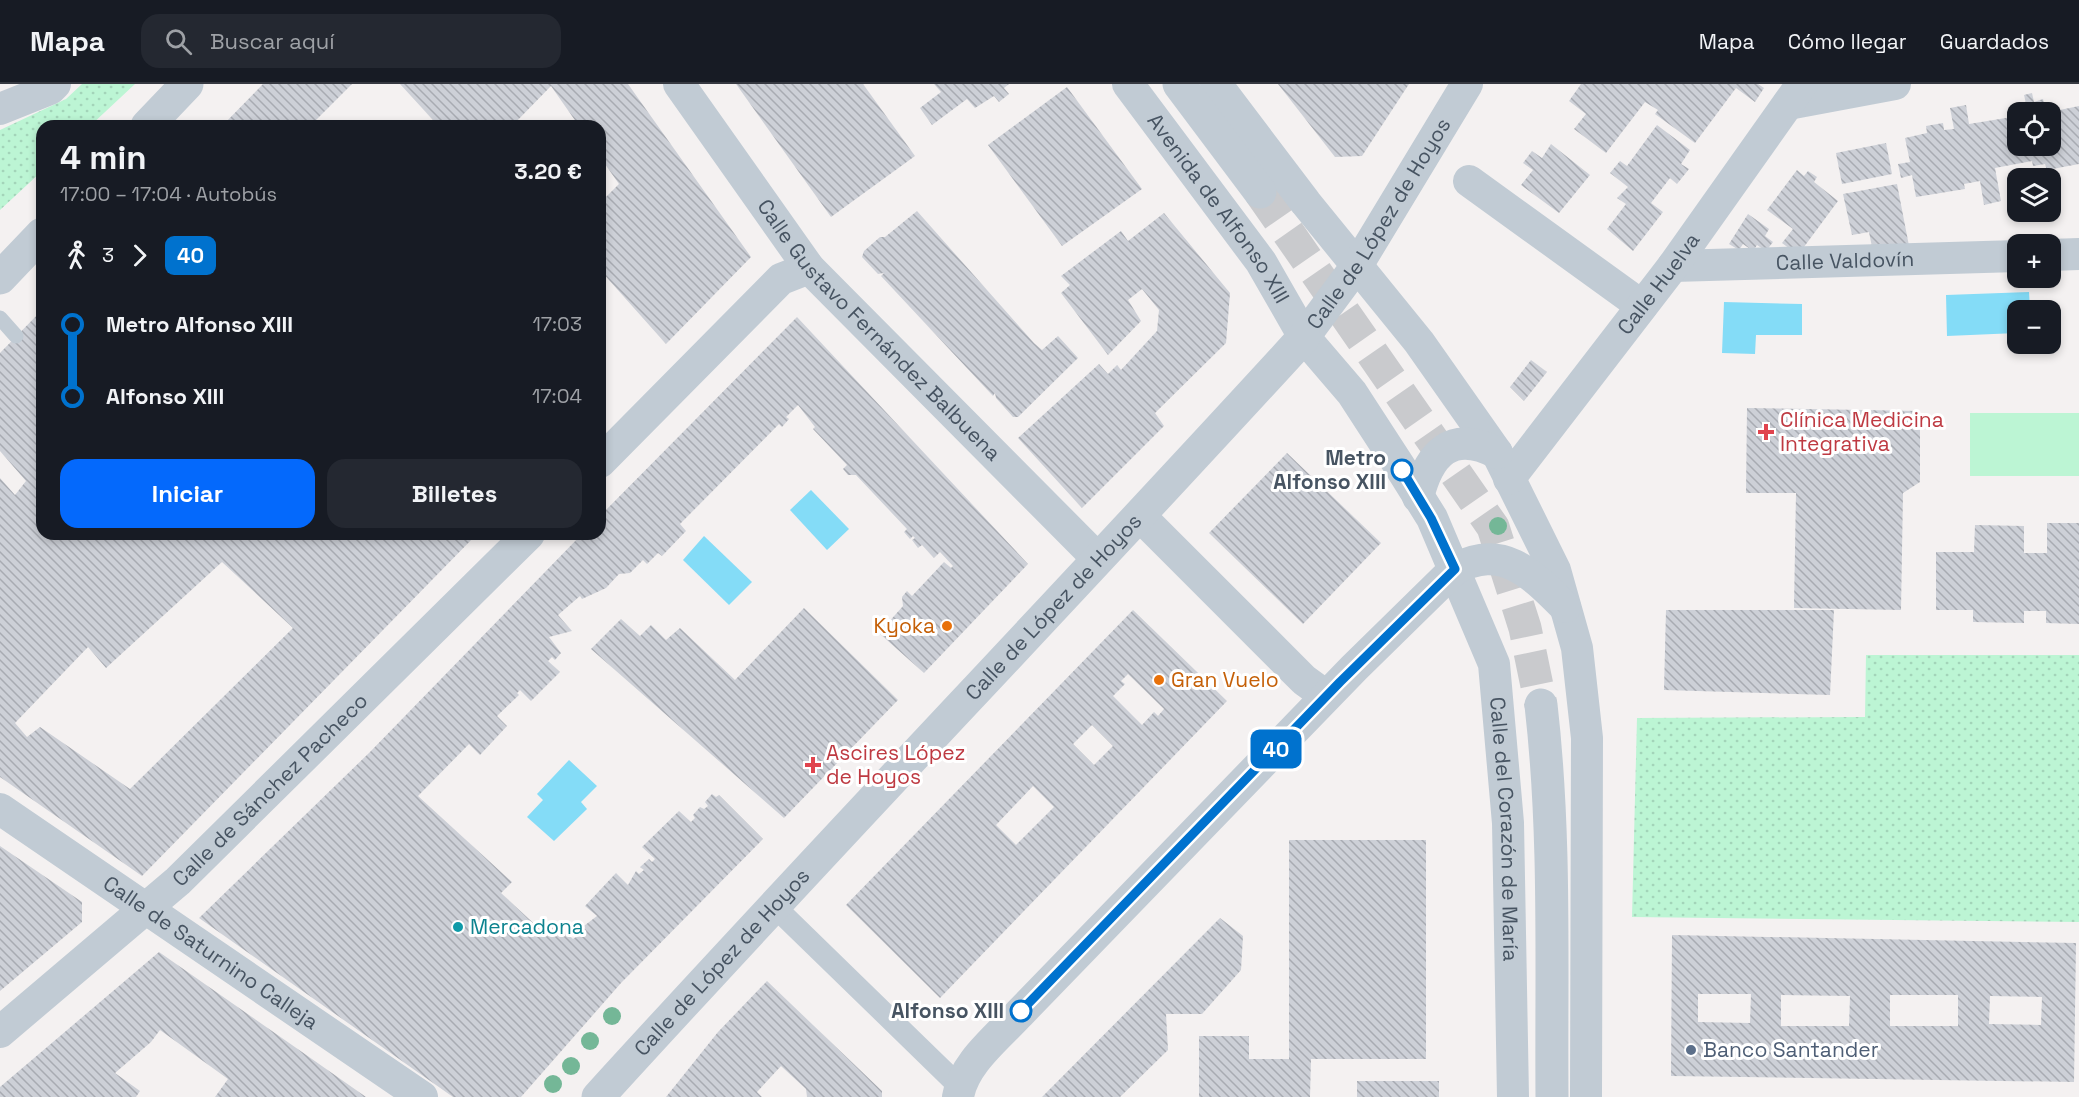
<!DOCTYPE html>
<html lang="es">
<meta charset="utf-8">
<style>
body{margin:0;font-family:"Space Grotesk",sans-serif;background:#242831;color:#f1f3f6;height:100vh;display:flex;flex-direction:column;font-size:22px;white-space:nowrap}
*{box-sizing:border-box;margin:0}
p{font-size:20px;color:#9ea1a6}
.icon{flex:none;width:33px;height:33px;fill:none;stroke:currentColor;stroke-width:2;stroke-linecap:round;stroke-linejoin:round}
.map{position:relative;flex:1;overflow:hidden}
.side{position:absolute;left:36px;top:36px;width:570px;height:420px;display:flex;flex-direction:column;background:#171b24;border-radius:18px;box-shadow:0 3px 9px #0003}
.side>*{flex:none}
.badge{padding:0 12px;border-radius:9px;font-size:21px;line-height:39px}
.buttons{position:absolute;left:2007px;top:18px;display:grid;gap:12px}
.buttons a{display:grid;place-items:center;width:54px;height:54px;border-radius:12px;background:#171b24;box-shadow:0 3px 9px #0003;font-size:30px}
.map>.badge{position:absolute;translate:-50% -50%;box-shadow:0 0 0 3px #fff}
.legs{display:flex;align-items:center;gap:9px;height:66px;padding:0 24px;font-size:20px}
.legs p{margin-inline-start:auto}
.overview{display:flex;align-items:center;justify-content:space-between;height:102px;padding:0 24px}
h1{font-size:33px;font-weight:700;line-height:45px}
.primary-button{display:flex;gap:12px;margin-top:auto;padding:12px 24px}
.primary-button a{flex:1;height:69px;border-radius:18px;background:#0469fc;color:#fff;font-size:24px;font-weight:700;line-height:69px;text-align:center}
.primary-button a+a{background:#242831;color:#f1f3f6}
ul{padding:0 24px;list-style:none}
li{display:flex;align-items:center;gap:21px;height:72px;font-size:22px}
li i{display:grid;place-items:center;width:9px;height:100%;margin:0 8px;background:currentColor}
li i::after{content:'';width:15px;height:15px;margin:-8px;border:4px solid;border-radius:50%;background:#171b24}
li p{margin-inline-start:auto}
li:first-child i{background:linear-gradient(#0000 50%,currentColor 0)}
li:last-child i{background:linear-gradient(currentColor 50%,#0000 0)}
header{display:flex;align-items:center;gap:36px;box-sizing:border-box;height:84px;padding:0 30px;background:#171b24;border-bottom:2px solid #363941}
header strong{font-size:28px}
nav{display:flex;gap:33px;margin-inline-start:auto;font-size:21px}
.search{width:420px;height:54px;background:#242831;display:flex;align-items:center;gap:15px;box-sizing:border-box;padding:0 21px;border-radius:18px;color:#9ea1a6;font-size:22px}
.map>svg:first-child{display:block}
.grass{fill:#bcf5d4}
.park{fill:url(#park-dots)}
.water{fill:#84dcf7}
.building{fill:url(#building-back-hatch);fill-rule:evenodd}
.lines{fill:none;stroke-linecap:round;stroke-linejoin:round}
.tertiary-tunnel{stroke:#c9cacd;stroke-width:33;stroke-dasharray:33 16;stroke-linecap:butt}
.service{stroke:#c1cbd4;stroke-width:15}
.pedestrian{stroke:#c1cbd4;stroke-width:22}
.minor{stroke:#c1cbd4;stroke-width:32}
.tertiary{stroke:#c1cbd4;stroke-width:33}
.tree{fill:#74b797}
.line-1-casing{stroke:#fff;stroke-width:14}
.line-1{stroke:#0072ce;stroke-width:9}
.health-dot{fill:#e0444e;stroke:#fff;stroke-width:2}
.stop-1-dot{fill:#fff;stroke:#0072ce;stroke-width:3}
.food-dot{fill:#e8710a;stroke:#fff;stroke-width:2}
.culture-dot{fill:#0f9aa8;stroke:#fff;stroke-width:2}
.service-dot{fill:#5c6f8a;stroke:#fff;stroke-width:2}
.labels{text-anchor:middle;stroke-width:6;stroke-linejoin:round;paint-order:stroke}
.street-label{font-size:21px;fill:#475462;stroke:#fff}
.health-label{font-size:21px;fill:#be3a42;stroke:#fff;text-anchor:start}
.stop-label{font-size:21px;font-weight:bold;fill:#475462;stroke:#fff;text-anchor:end}
.food-label{font-size:21px;fill:#c56008;stroke:#fff;text-anchor:end}
.culture-label{font-size:21px;fill:#0d838f;stroke:#fff;text-anchor:start}
.service-label{font-size:21px;fill:#4e5e75;stroke:#fff;text-anchor:start}
</style>
<header>
<strong>Mapa</strong>
<div class="search"><svg class="icon" aria-label="search" viewBox="0 0 24 24"><circle cx="10" cy="10" r="6"/><path d="M15 15l6 6"/></svg>Buscar aquí</div>
<nav><a>Mapa</a><a>Cómo llegar</a><a>Guardados</a></nav>
</header>
<div class="map">
<svg width="2079" height="1013" viewBox="0 0 2079 1013">
<defs>
<pattern id="park-dots" width="8" height="8" patternUnits="userSpaceOnUse" patternTransform="scale(1.5)"><rect width="8" height="8" fill="#bcf5d4"/><path d="M2 2h.1M6 6h.1" fill="none" stroke="#a3d4b9" stroke-width="1.8" stroke-linecap="round"/></pattern>
<pattern id="building-back-hatch" width="6" height="6" patternUnits="userSpaceOnUse" patternTransform="scale(1.5)"><rect width="6" height="6" fill="#cdd0d7"/><path d="M-1 5l2 2M0 0l6 6M5-1l2 2" fill="none" stroke="#a8abb2"/></pattern>
</defs>
<rect width="100%" height="100%" fill="#f4f1f1"/>
<rect class="grass" x="1970" y="329" width="109" height="63"/>
<g class="park">
<polygon points="82,0 135,0 90,42 42,42 42,87 0,126 0,46 66,15"/>
<polygon points="1866,571 2079,571 2079,838 1632,833 1637,634 1865,633"/>
</g>
<g class="water">
<polygon points="2029,208 2030,226 2018,226 2017,249 1947,252 1946,211"/>
<polygon points="1724,218 1802,220 1802,251 1756,251 1755,270 1722,269"/>
<polygon points="811,406 849,445 827,466 790,426"/>
<polygon points="704,452 752,498 729,521 683,476"/>
<polygon points="569,676 597,702 581,718 587,725 554,757 527,733 543,716 537,710"/>
</g>
<g class="building">
<polygon points="263,0 352,0 310,42 222,42"/>
<polygon points="400,0 628,0 751,173 666,260 600,186 600,119 619,100 600,73 600,42 579,42 551,2 512,42 429,42 433,36"/>
<polygon points="736,0 863,0 915,72 831,133"/>
<polygon points="934,0 1009,0 1004,4 1009,10 999,18 994,12 975,24 967,15 932,41 920,24 941,8"/>
<polygon points="1278,0 1409,0 1362,72 1335,73"/>
<polygon points="1581,0 1758,0 1764,4 1755,18 1736,4 1695,59 1655,30 1658,26 1645,18 1606,69 1574,45 1586,30 1569,17"/>
<polygon points="1067,3 1142,105 1062,162 988,61"/>
<polygon points="2032,9 2034,18 2043,15 2046,28 2028,28 2024,11"/>
<polygon points="1966,21 1969,40 2018,32 2018,62 2050,62 2050,28 2079,22 2079,80 2047,86 2045,80 2033,82 2032,77 1995,84 2001,117 1984,121 1980,97 1964,100 1965,105 1916,113 1912,91 1901,94 1898,80 1910,78 1905,54 1927,49 1926,42 1943,39 1944,46 1954,45 1950,24"/>
<polygon points="1657,41 1690,66 1681,80 1689,85 1677,100 1670,94 1651,119 1663,128 1633,167 1607,145 1626,120 1617,114 1628,103 1610,89 1620,77 1627,82"/>
<polygon points="1886,59 1892,90 1842,100 1836,69"/>
<polygon points="1551,60 1590,91 1559,129 1521,101 1533,86 1523,79 1532,67 1542,74"/>
<polygon points="1797,86 1804,92 1808,87 1817,93 1814,98 1838,117 1798,171 1782,159 1793,145 1767,126"/>
<polygon points="1897,100 1910,167 1873,168 1869,148 1852,151 1843,110"/>
<polygon points="917,127 1034,259 1042,266 1058,252 1078,274 1018,333 1013,333 996,314 995,309 993,312 881,192 884,189 878,190 862,173 864,167 880,153 885,153"/>
<polygon points="1164,129 1230,209 1226,259 1155,329 1164,342 1082,424 1018,354 1099,280 1108,290 1117,281 1121,286 1157,247 1159,226 1142,205 1128,216 1141,237 1108,271 1061,209 1070,201 1061,192 1121,147 1128,157"/>
<polygon points="1748,130 1769,145 1765,152 1773,158 1766,167 1757,161 1753,167 1743,160 1739,166 1729,160"/>
<path d="M42,226V450H477L142,792L0,693V394L15,411L26,397L0,367V269ZM222,478L293,544L130,705L40,643L27,653L15,639L88,563L106,584Z"/>
<polygon points="797,233 1028,480 924,589 879,549 903,522 902,513 907,507 912,512 944,478 951,484 953,482 940,468 934,474 922,461 918,464 912,456 915,454 913,452 910,455 904,448 907,445 856,391 848,391 843,385 847,381 813,345 815,343 798,321 786,333 789,335 782,343 779,340 680,440 686,447 662,472 658,469 647,480 643,476 630,489 619,490 606,504 582,515 580,512 558,531 572,547 549,553 561,569 555,576 552,573 548,577 560,588 531,617 520,606 517,609 519,611 497,632 507,642 480,671 469,660 418,712 512,798 501,809 543,848 554,837 573,855 579,851 576,848 597,832 585,822 616,789 628,801 636,787 639,790 644,786 640,783 649,775 652,778 655,775 642,763 679,727 691,738 695,734 693,731 700,723 704,725 708,722 705,718 712,710 716,713 719,711 763,755 621,899 521,1013 453,1013 199,834 370,668 582,450 600,450 600,432"/>
<polygon points="1531,276 1547,288 1524,317 1510,303"/>
<polygon points="1747,324 1920,327 1920,398 1903,409 1901,526 1794,524 1796,409 1746,409"/>
<polygon points="1287,369 1381,459 1303,540 1209,449"/>
<polygon points="2047,439 2079,439 2079,540 2046,539 2046,527 2024,527 2024,539 1973,538 1973,526 1936,526 1936,468 1974,468 1975,441 2024,442 2024,469 2047,469"/>
<polygon points="804,524 898,616 784,734 591,565 621,535 640,552 651,541 666,556 680,544 735,596"/>
<path d="M1133,526L1227,617L940,914L846,821ZM1128,590L1164,625L1158,632L1154,628L1142,641L1113,612L1125,600L1121,597ZM1092,641L1113,662L1094,681L1073,660ZM1033,702L1054,723L1016,761L996,741Z"/>
<polygon points="1666,526 1834,526 1830,611 1664,606"/>
<polygon points="1289,756 1426,756 1426,975 1311,975 1310,1013 1199,1013 1199,952 1249,952 1249,975 1289,975"/>
<polygon points="0,762 82,818 82,838 0,907"/>
<polygon points="1220,834 1243,852 1241,886 1202,930 1166,930 1168,966 1120,1013 1042,1013"/>
<path d="M1672,851L2076,859L2074,998L1671,992ZM1698,910H1751L1750,939L1698,938ZM1781,911L1850,912L1849,942H1781ZM1890,911H1958V942H1890ZM1990,912L2042,913L2041,941L1989,940Z"/>
<polygon points="159,868 302,968 366,1013 215,1013 228,995 160,946 151,958 115,989 140,1007 136,1013 0,1013 0,1003"/>
<polygon points="767,897 882,1007 882,1013 807,1013 806,1005 781,982 757,1008 762,1013 666,1013 718,948"/>
<rect x="1357" y="997" width="82" height="16"/>
</g>
<g class="lines">
<polyline class="tertiary-tunnel" points="1260,108 1493,443 1525,544 1541,621"/>
<polyline class="service" points="0,234 16,252"/>
<polyline class="pedestrian" points="773,821 959,1002"/>
<g class="minor">
<path id="s1" d="M679,0L809,184L1098,475"/>
<path id="s2" d="M1128,0L1261,178L1304,253L1352,309L1402,386L1432,434L1494,580L1508,739L1513,1013"/>
<polyline points="1216,0 1306,119 1419,258 1497,369 1555,486 1577,564 1587,654 1586,1013"/>
<polyline points="1788,20 1895,0"/>
<polyline points="0,25 50,5 55,0"/>
<polyline points="1469,97 1642,222"/>
<polyline points="2050,171 2079,170"/>
<path id="s3" d="M1673,182L2018,172"/>
<path id="s4" d="M1304,253L1358,180L1467,0"/>
<polyline points="600,378 781,195 809,184"/>
<path id="s5" d="M1509,395L1673,182L1802,0"/>
<path d="M1418,413C1429,370 1451,345 1497,369"/>
<polyline points="1140,432 1304,596 1326,612"/>
<path id="s6" d="M0,725L422,1013"/>
<path id="s7" d="M0,948L178,797L529,450"/>
<path d="M958,1013C963,980 997,954 1019,930L1354,584L1455,485C1503,459 1532,490 1565,523"/>
</g>
<g class="tertiary">
<polyline points="1179,0 1260,108"/>
<polyline points="147,42 187,0"/>
<polyline points="0,194 42,150"/>
<path d="M1541,621C1556,751 1551,882 1552,1013"/>
<path id="s8" d="M598,1013C831,757 1071,508 1304,253"/>
</g>
</g>
<g class="tree">
<circle cx="1498" cy="442" r="9"/>
<circle cx="612" cy="932" r="9"/>
<circle cx="590" cy="957" r="9"/>
<circle cx="571" cy="982" r="9"/>
<circle cx="553" cy="1000" r="9"/>
</g>
<g class="lines">
<defs>
<polyline id="line-1" points="1021,927 1340,598 1455,485 1431,434 1402,386"/>
</defs>
<use href="#line-1" class="line-1-casing"/>
<use href="#line-1" class="line-1"/>
</g>
<g class="health-dot">
<path d="M1763 339h6v6h6v6h-6v6h-6v-6h-6v-6h6z"/>
<path d="M810 672h6v6h6v6h-6v6h-6v-6h-6v-6h6z"/>
</g>
<g class="stop-1-dot">
<circle cx="1402" cy="386" r="10"/>
<circle cx="1021" cy="927" r="10"/>
</g>
<g class="food-dot">
<circle cx="947" cy="542" r="6"/>
<circle cx="1159" cy="596" r="6"/>
</g>
<circle class="culture-dot" cx="458" cy="843" r="6"/>
<circle class="service-dot" cx="1691" cy="966" r="6"/>
<g class="labels">
<g class="street-label">
<text dy="7" stroke="none"><textPath href="#s2" startOffset="154">Avenida de Alfonso XIII</textPath></text>
<text dy="7" stroke="none"><textPath href="#s4" startOffset="136">Calle de López de Hoyos</textPath></text>
<text dy="7" stroke="none"><textPath href="#s3" startOffset="172">Calle Valdovín</textPath></text>
<text dy="7" stroke="none"><textPath href="#s5" startOffset="246">Calle Huelva</textPath></text>
<text dy="7" stroke="none"><textPath href="#s1" startOffset="318">Calle Gustavo Fernández Balbuena</textPath></text>
<text dy="7" stroke="none"><textPath href="#s8" startOffset="669">Calle de López de Hoyos</textPath></text>
<text dy="7" stroke="none"><textPath href="#s7" startOffset="363">Calle de Sánchez Pacheco</textPath></text>
<text dy="7" stroke="none"><textPath href="#s2" startOffset="855">Calle del Corazón de María</textPath></text>
<text dy="7" stroke="none"><textPath href="#s6" startOffset="255">Calle de Saturnino Calleja</textPath></text>
<text dy="7" stroke="none"><textPath href="#s8" startOffset="183">Calle de López de Hoyos</textPath></text>
</g>
<g class="health-label">
<text x="1780" y="343">Clínica Medicina<tspan x="1780" dy="24">Integrativa</tspan></text>
<text x="826" y="676">Ascires López<tspan x="826" dy="24">de Hoyos</tspan></text>
</g>
<g class="stop-label">
<text x="1386" y="381">Metro<tspan x="1386" dy="24">Alfonso XIII</tspan></text>
<text x="1004" y="934">Alfonso XIII</text>
</g>
<g class="food-label">
<text x="935" y="549">Kyoka</text>
<text x="1171" y="603" text-anchor="start">Gran Vuelo</text>
</g>
<g class="culture-label">
<text x="470" y="850">Mercadona</text>
</g>
<g class="service-label">
<text x="1703" y="973">Banco Santander</text>
</g>
</g>
</svg>
<div class="buttons">
<a><svg class="icon" aria-label="locate" viewBox="0 0 24 24"><circle cx="12" cy="12" r="6"/><path d="M12 2v4M12 18v4M2 12h4M18 12h4"/></svg></a>
<a><svg class="icon" aria-label="layers" viewBox="0 0 24 24"><path d="M12 4l9 5-9 5-9-5zM3 14l9 5 9-5"/></svg></a>
<a>+</a>
<a>−</a>
</div>
<b class="badge" style="left:1276px;top:665px;background:#0072ce;color:#fff">40</b>
<section class="side">
<div class="overview"><div><h1>4 min</h1><p>17:00 – 17:04 · Autobús</p></div><b>3.20 €</b></div>
<div class="legs"><svg class="icon" aria-label="walk" viewBox="0 0 24 24"><circle cx="13" cy="4" r="2"/><path d="M13 8l-2 6 4 7M11 14l-3 7M7 12l3-4h3l4 4"/></svg>3<svg class="icon" aria-label="forward" viewBox="0 0 24 24"><path d="M9 5l7 7-7 7"/></svg><b class="badge" style="background:#0072ce;color:#fff">40</b></div>
<ul>
<li><i style="color:#0072ce"></i><b>Metro Alfonso XIII</b><p>17:03</p></li>
<li><i style="color:#0072ce"></i><b>Alfonso XIII</b><p>17:04</p></li>
</ul>
<div class="primary-button"><a>Iniciar</a><a>Billetes</a></div>
</section>
</div>
